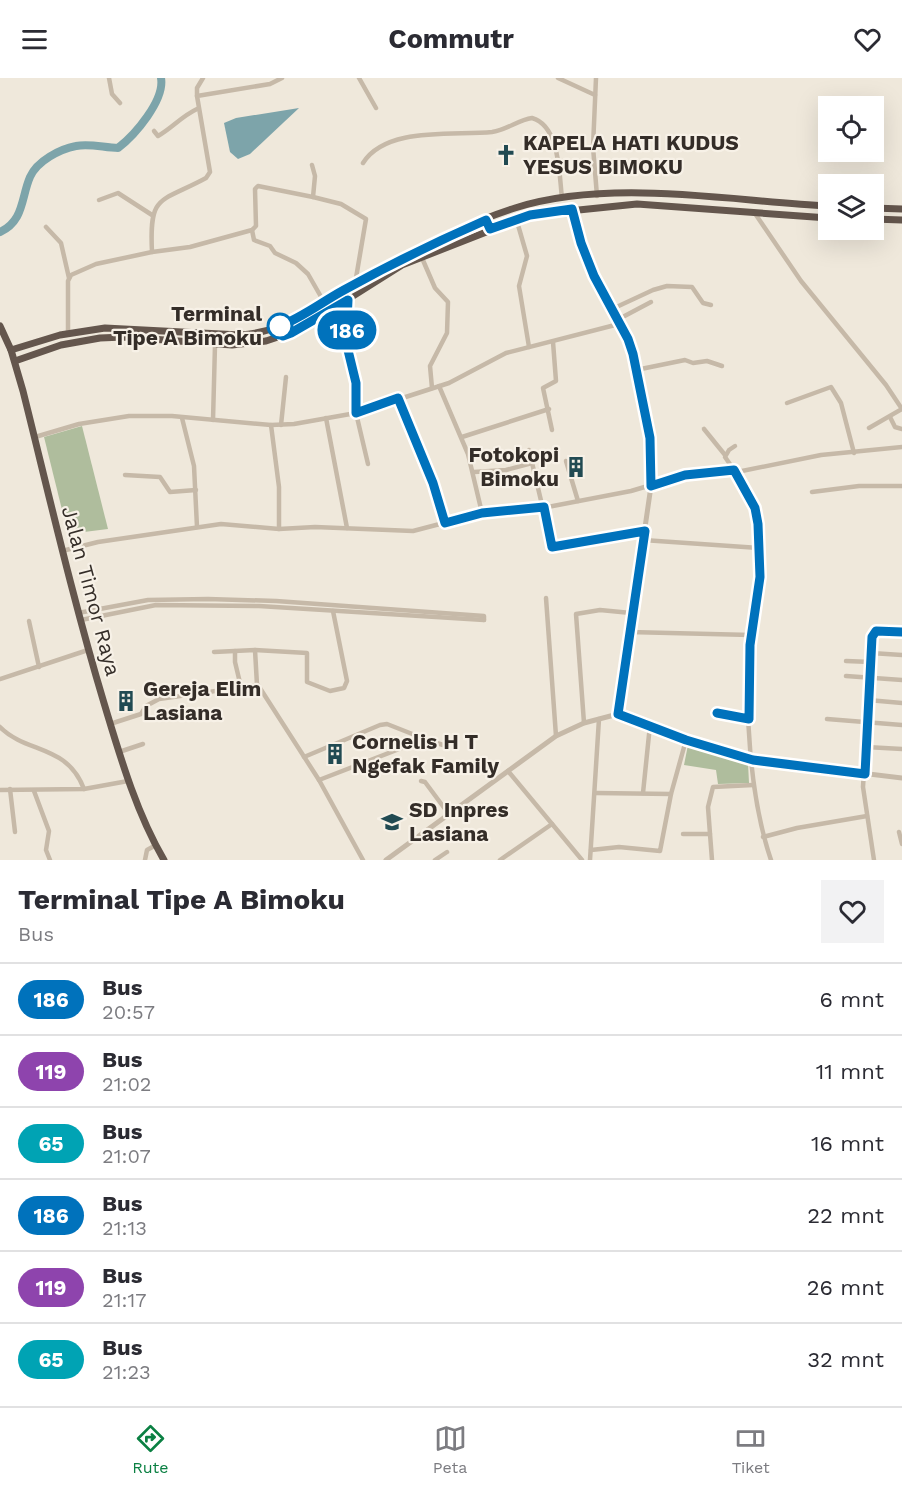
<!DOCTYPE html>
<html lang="id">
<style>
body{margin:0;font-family:"Work Sans",sans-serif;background:#f2f2f3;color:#2b2b33;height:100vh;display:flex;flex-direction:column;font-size:22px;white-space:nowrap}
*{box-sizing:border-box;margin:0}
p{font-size:20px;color:#7c7c81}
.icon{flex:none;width:33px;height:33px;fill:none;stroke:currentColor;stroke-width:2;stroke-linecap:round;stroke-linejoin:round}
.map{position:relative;height:782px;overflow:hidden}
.panel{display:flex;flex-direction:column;background:#fff;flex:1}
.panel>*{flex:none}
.badge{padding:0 12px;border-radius:20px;font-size:21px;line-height:39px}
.fabs{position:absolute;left:818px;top:18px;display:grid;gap:12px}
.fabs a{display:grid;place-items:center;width:66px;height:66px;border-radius:0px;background:#fff;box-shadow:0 6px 24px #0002;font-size:30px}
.map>.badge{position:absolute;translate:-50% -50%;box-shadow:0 0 0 3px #fff}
.round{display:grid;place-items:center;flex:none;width:63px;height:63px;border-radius:0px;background:#f2f2f3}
.head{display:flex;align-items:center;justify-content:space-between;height:102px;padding:0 18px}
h1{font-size:28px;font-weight:700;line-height:45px}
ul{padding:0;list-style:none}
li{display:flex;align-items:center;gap:18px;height:72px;padding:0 18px;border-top:2px solid #e1e1e2}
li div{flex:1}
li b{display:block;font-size:22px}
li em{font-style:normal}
li .badge{min-width:66px;font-weight:700;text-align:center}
header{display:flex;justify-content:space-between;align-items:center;height:78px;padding:0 18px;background:#fff;font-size:27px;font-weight:700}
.tabs{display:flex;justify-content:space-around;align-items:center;height:84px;border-top:2px solid #e1e1e2;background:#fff;font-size:16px;color:#7c7c81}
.tabs a{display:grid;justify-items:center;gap:3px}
.tabs .current{color:#0b8043}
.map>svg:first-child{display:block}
.green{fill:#afbd9d}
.water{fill:#7da4aa}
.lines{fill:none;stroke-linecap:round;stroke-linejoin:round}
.river{stroke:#7da4aa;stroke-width:8}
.minor{stroke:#c6b9a8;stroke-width:4.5}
.tertiary{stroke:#c6b9a8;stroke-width:5}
.trunk{stroke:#64564d;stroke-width:7}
.line-casing{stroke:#fff;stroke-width:14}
.line{stroke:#0072bc;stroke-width:9}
.stop-dot{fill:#fff;stroke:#0072bc;stroke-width:3}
.labels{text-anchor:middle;stroke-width:4.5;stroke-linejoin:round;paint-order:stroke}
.poi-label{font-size:21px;font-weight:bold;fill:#342d28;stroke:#f7f1e7;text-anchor:start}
.stop-label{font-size:21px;font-weight:bold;fill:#342d28;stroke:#f7f1e7;text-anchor:end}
.street-label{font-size:21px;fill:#342d28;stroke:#f7f1e7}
</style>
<header><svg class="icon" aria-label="menu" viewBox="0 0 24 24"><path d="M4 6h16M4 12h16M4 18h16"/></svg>Commutr<svg class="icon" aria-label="heart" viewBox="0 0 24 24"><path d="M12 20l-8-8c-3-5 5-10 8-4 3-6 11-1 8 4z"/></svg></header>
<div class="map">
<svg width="902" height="782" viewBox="0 0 902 782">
<rect width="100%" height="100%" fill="#efe8db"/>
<g class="green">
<polygon points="82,348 108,451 68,456 44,359"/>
<polygon points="688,667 748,685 749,705 718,706 716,692 684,687"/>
</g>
<polygon class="water" points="299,30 250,76 238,81 230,74 224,45 236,40"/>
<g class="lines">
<path class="river" d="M0,154C24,143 21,120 30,99C37,83 60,71 76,68C90,65 105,70 118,70C135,57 165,22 161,0"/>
<g class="minor">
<polyline points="109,0 112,16 120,25"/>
<path d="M282,0L270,6L197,18L210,94L206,100C160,125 149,115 152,174L190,169L252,152L256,148L255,111L258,108L313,119"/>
<polyline points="359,0 376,30"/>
<polyline points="558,0 595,17"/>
<polyline points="596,0 593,69 597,118"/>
<polyline points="197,18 197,10 203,0"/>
<path d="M154,53L158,58C172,50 182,38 197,31"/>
<path d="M363,85C386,48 454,58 492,54C507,52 518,42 532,40C560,48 559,96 562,120"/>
<polyline points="312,87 315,98 313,119 341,126 366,141 355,206"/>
<polyline points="99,122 118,115 152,137"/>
<polyline points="754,134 801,203 886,307 902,331"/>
<polyline points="516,140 527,178 519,208 529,269"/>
<polyline points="46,149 61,165 69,200"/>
<polyline points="252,152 254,162 270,168 275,175 296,185 308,196 324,224"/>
<polyline points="422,180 435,210 448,224 447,255 430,288 432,310"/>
<polyline points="348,222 346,264 356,305 356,335 368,386"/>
<polyline points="610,232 653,212 667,208 692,209 703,225 711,227"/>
<polyline points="617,242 651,224"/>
<polyline points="68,255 68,203 71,197 96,186 152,174"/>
<polyline points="636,292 685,282 693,285 707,283 722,288"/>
<polyline points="439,308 468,376 482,435"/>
<polyline points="398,320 429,393 445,445"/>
<polyline points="787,325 831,309 841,325 854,375"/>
<polyline points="890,339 895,349 902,351"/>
<polyline points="182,340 194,388 197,449"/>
<polyline points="326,340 347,450"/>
<polyline points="213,342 215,267"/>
<polyline points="271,347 279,409 279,451"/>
<polyline points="281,347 286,299"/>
<polyline points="869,350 902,331"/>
<polyline points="704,351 725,377"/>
<polyline points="552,352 543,310 556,303 553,264"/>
<polyline points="35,359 79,346 129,338 172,338 271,347 294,346 356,335 449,305 506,275 619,246"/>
<polyline points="462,359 549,331"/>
<polyline points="529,372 552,469 645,453"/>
<polyline points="566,383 578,423"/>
<polyline points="734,392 725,379 729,372 735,368"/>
<polyline points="474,394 506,392 532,385"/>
<polyline points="737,394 821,377 902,369"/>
<polyline points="125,397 160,399 170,414 196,412"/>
<polyline points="812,414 859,408 902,408"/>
<polyline points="643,462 759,470"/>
<path d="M62,473L98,464L221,446L279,451L315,449L413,453L482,435L527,433L631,413L685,397L737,394C743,409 755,423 757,439C765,482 754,523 750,566C744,631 750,720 771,782"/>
<polyline points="546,520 556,658"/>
<polyline points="78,535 148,522 208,521 276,523 484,538 484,542"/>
<polyline points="81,542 156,527 259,528 484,542"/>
<polyline points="29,543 39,589"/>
<polyline points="629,554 751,557"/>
<polyline points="255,572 307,575 307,604 330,613 344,610 347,603 333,533"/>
<polyline points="235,573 235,584 241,609"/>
<polyline points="214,574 255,572 257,607"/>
<polyline points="871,575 902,577"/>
<polyline points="846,583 871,584"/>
<polyline points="846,598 902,602"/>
<polyline points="0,601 88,572"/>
<polyline points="868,622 902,625"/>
<polyline points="716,635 749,641"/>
<polyline points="827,641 902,647"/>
<polyline points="584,645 576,536 600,532 631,535"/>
<polyline points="110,646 141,636 146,628 159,621 258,607 319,702 363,782"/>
<path d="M0,649C27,676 67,666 84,711"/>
<polyline points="425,661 443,667"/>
<polyline points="866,669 902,671"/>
<polyline points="119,674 143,666"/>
<polyline points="304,679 380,647 387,646 425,661 319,702"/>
<polyline points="508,693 582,782"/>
<polyline points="421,703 425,704 448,735"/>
<polyline points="10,711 15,754"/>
<polyline points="0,712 84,711 128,703"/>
<polyline points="34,713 49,753 46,772 50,782"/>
<polyline points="596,715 671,716"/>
<polyline points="643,715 650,647"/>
<polyline points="899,754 902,766"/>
<polyline points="683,756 710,756 708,729 713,709 753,707"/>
<polyline points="710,756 712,782"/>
<polyline points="763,759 797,750 867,738"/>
<polyline points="591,772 619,769 660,773 671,716 686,662"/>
<polyline points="145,782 147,772 156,767"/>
<polyline points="435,782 447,774"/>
<polyline points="500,782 552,746"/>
<polyline points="590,782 599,641"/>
<polyline points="874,782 863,709 872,559 876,553 902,554"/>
</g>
<g class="tertiary">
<polyline points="571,131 581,165 594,198 631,271 650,360 651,408 618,636"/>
<polyline points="386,782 556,658 584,645 618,636 686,662 753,682 902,700"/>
</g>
<g class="trunk">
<polyline points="873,130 902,131"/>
<polyline points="873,141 902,142"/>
<path d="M0,248L11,272L23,313C49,417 73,522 104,625C120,678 136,734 164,782"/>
<path d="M11,272L60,257L105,250L240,257C283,255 311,229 347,210C401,182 457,148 515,130C611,100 729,123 828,128"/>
<polyline points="15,283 61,267 100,260 124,259 232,267 266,263 299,252 402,187 530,137 637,126 828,140"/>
</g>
</g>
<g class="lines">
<defs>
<path id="line" d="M717,635L749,641L750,567L760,499L758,446L755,430L734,392L685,397L651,408L650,360L633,276L628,261L594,198L581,165L572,131L530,137L490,151L486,142C438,163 391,186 344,212C322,224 303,239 280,248L283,258L291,255L348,222L346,264L356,305V335L398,320L433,405L445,445L482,435L544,429L552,469L645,453L618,636L686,662L753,682L865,696L872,559L876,553L902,554"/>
</defs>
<use href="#line" class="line-casing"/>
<use href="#line" class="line"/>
</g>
<defs>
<symbol id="church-bare" viewBox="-9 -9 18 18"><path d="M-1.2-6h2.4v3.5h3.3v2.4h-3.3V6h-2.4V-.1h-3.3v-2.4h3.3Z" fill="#214a52" stroke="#f7f1e7" stroke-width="2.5" paint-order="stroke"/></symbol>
<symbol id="building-bare" viewBox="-9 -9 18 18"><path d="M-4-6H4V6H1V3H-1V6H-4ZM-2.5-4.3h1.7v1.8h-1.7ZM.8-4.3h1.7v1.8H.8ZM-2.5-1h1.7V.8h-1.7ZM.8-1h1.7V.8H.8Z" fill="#214a52" stroke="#f7f1e7" stroke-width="2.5" paint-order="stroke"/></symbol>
<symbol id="school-bare" viewBox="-9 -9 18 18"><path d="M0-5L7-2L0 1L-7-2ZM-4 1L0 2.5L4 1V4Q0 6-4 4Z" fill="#214a52" stroke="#f7f1e7" stroke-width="2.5" paint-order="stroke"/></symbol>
</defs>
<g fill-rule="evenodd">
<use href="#church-bare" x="491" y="62" width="30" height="30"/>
<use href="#building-bare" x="561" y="374" width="30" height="30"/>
<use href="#building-bare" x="111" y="608" width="30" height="30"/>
<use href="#building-bare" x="320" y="661" width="30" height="30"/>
<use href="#school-bare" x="377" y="729" width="30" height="30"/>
</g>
<circle class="stop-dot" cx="280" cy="248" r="12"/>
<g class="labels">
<g class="poi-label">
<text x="523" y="72">KAPELA HATI KUDUS<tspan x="523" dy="24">YESUS BIMOKU</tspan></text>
<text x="559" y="384" text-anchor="end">Fotokopi<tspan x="559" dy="24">Bimoku</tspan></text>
<text x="143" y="618">Gereja Elim<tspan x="143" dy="24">Lasiana</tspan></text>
<text x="352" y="671">Cornelis H T<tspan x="352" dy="24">Ngefak Family</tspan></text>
<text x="409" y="739">SD Inpres<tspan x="409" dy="24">Lasiana</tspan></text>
</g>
<g class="stop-label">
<text x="262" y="243">Terminal<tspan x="262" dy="24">Tipe A Bimoku</tspan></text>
</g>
<g class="street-label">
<text transform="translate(91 513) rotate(75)" y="7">Jalan Timor Raya</text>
</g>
</g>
</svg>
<div class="fabs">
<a><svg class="icon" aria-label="locate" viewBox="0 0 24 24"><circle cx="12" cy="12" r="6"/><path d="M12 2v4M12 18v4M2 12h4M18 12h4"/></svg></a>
<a><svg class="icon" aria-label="layers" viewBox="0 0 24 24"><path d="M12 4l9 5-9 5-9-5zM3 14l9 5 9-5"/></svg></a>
</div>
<b class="badge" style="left:347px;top:252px;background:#0072bc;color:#fff">186</b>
</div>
<section class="panel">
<div class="head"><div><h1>Terminal Tipe A Bimoku</h1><p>Bus</p></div><a class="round"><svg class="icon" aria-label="heart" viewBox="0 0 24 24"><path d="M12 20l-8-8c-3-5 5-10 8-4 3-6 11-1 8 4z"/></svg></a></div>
<ul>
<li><span class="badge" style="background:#0072bc;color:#fff">186</span><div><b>Bus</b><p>20:57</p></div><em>6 mnt</em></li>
<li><span class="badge" style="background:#8e44ad;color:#fff">119</span><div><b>Bus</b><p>21:02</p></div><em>11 mnt</em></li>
<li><span class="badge" style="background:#00a3b4;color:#fff">65</span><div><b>Bus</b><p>21:07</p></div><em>16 mnt</em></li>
<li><span class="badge" style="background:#0072bc;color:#fff">186</span><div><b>Bus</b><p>21:13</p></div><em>22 mnt</em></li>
<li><span class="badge" style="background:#8e44ad;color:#fff">119</span><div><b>Bus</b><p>21:17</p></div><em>26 mnt</em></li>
<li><span class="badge" style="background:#00a3b4;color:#fff">65</span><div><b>Bus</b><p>21:23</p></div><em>32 mnt</em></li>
</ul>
</section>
<nav class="tabs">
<a class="current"><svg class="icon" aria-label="directions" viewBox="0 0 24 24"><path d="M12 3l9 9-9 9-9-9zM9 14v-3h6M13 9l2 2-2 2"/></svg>Rute</a>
<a><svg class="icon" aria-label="map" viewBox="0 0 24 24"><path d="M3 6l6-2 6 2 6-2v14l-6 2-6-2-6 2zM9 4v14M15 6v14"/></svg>Peta</a>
<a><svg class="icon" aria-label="tickets" viewBox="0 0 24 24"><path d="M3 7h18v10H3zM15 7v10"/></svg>Tiket</a>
</nav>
